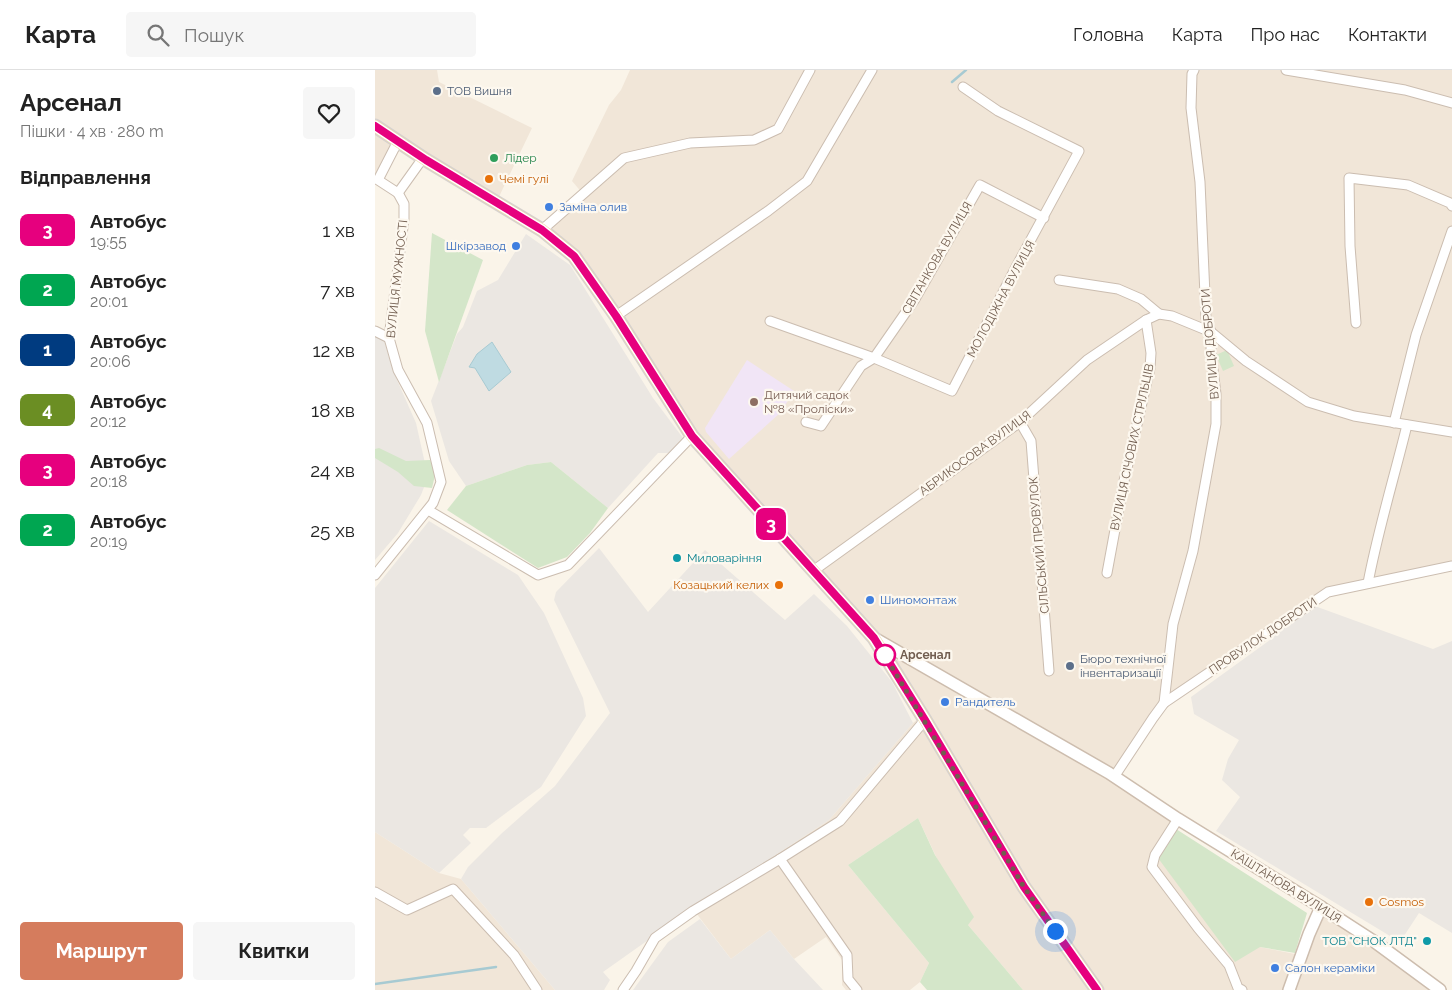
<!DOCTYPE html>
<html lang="uk">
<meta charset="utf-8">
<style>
body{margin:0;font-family:Raleway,sans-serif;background:#f6f6f6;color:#222;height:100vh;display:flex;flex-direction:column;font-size:19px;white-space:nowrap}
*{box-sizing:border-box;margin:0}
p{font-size:16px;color:#767676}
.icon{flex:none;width:28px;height:28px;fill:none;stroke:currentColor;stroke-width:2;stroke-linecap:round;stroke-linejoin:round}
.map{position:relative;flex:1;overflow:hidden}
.side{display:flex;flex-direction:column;background:#fff;width:375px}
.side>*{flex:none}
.badge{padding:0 10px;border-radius:8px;font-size:18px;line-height:32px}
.you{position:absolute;width:25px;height:25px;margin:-12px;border:4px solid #fff;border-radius:50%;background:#1a73e8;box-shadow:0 0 0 8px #1a73e833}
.map>.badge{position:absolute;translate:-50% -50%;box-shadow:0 0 0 2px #fff}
h2{padding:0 20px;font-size:19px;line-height:45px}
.round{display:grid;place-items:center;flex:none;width:52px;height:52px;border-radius:5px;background:#f6f6f6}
.head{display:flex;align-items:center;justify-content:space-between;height:85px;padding:0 20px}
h1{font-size:24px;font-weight:700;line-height:38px}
.action{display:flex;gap:10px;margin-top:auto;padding:10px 20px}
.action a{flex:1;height:58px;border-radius:5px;background:#d57c5d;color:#fff;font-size:20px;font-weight:700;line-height:58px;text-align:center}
.action a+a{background:#f6f6f6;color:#222}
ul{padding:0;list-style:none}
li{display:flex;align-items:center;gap:15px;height:60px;padding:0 20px}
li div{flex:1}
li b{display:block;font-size:19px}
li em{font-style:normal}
li .badge{min-width:55px;font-weight:700;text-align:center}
header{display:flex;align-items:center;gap:30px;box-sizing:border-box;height:70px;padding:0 25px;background:#fff;border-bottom:1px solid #e0e0e0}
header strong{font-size:24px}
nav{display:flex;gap:28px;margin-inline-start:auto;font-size:18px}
.search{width:350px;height:45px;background:#f6f6f6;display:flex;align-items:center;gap:12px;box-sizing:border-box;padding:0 18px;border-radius:5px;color:#767676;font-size:19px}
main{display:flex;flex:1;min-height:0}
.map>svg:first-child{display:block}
.residential{fill:#f1e6d8}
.industrial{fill:#ebe7e2}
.education{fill:#f1e5f6}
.green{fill:#d4e6c9}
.water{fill:#bfdbe2;stroke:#a7cad2}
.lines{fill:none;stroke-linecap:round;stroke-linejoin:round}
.stream{stroke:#a7cad2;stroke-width:2.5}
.street-casing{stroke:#cbbdb0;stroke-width:11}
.secondary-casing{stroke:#cdbdae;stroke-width:14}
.primary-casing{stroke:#d7d2ce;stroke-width:15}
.street{stroke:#fff;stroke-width:9}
.secondary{stroke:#fff;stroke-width:11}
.primary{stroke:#f1d9a9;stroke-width:12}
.line-casing{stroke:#fff;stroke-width:11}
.line{stroke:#e6007e;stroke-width:8}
.walk{stroke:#715d4f;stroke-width:5;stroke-dasharray:0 9}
.service-dot{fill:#5c6f8a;stroke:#fdf8ef;stroke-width:2}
.leisure-dot{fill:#2e9e5b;stroke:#fdf8ef;stroke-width:2}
.food-dot{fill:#e8710a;stroke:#fdf8ef;stroke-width:2}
.shop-dot{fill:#3f7fe0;stroke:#fdf8ef;stroke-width:2}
.education-dot{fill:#8d6e63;stroke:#fdf8ef;stroke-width:2}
.culture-dot{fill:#0f9aa8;stroke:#fdf8ef;stroke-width:2}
.stop-dot{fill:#fff;stroke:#e6007e;stroke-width:2.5}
.labels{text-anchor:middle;stroke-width:4.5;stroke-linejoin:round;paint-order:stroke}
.service-label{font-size:12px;fill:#4e5e75;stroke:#fdf8ef;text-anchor:start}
.leisure-label{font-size:12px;fill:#27864d;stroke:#fdf8ef;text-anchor:start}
.food-label{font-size:12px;fill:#c56008;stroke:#fdf8ef;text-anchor:start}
.shop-label{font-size:12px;fill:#366cbe;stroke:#fdf8ef;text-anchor:start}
.street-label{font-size:12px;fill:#715d4f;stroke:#fdf8ef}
.education-label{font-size:12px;fill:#785e54;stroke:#fdf8ef;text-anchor:start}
.culture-label{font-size:12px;fill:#0d838f;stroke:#fdf8ef;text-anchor:start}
.stop-label{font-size:12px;font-weight:bold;fill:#715d4f;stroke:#fdf8ef;text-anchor:start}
</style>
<header>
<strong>Карта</strong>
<div class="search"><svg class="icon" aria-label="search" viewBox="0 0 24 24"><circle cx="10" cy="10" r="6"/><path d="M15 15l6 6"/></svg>Пошук</div>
<nav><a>Головна</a><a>Карта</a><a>Про нас</a><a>Контакти</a></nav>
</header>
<main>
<section class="side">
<div class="head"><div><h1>Арсенал</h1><p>Пішки · 4 хв · 280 m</p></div><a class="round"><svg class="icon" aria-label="heart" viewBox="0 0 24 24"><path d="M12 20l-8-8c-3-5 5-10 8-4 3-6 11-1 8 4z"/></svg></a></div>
<h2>Відправлення</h2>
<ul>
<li><span class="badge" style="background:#e6007e;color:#fff">3</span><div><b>Автобус</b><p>19:55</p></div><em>1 хв</em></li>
<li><span class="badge" style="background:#00a651;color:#fff">2</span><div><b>Автобус</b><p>20:01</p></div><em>7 хв</em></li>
<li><span class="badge" style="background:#003b80;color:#fff">1</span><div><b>Автобус</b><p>20:06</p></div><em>12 хв</em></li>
<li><span class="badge" style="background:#6b8e23;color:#fff">4</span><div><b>Автобус</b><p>20:12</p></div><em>18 хв</em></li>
<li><span class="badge" style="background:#e6007e;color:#fff">3</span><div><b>Автобус</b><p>20:18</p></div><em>24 хв</em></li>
<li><span class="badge" style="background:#00a651;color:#fff">2</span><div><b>Автобус</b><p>20:19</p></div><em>25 хв</em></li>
</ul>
<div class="action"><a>Маршрут</a><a>Квитки</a></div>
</section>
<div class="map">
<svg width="1077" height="920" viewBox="0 0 1077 920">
<rect width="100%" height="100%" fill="#faf4e9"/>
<g class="residential">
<polygon points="0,0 62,0 64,12 157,58 121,133 24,71 0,109"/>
<polygon points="255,0 1077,0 1077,496 952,522 789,633 739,707 499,568 336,387 199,186 167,160 208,124 197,111 234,35 246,20"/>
<polygon points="526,588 652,659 805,753 801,759 885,877 925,885 942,838 1060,920 648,920 593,855 543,748 473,795 554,893 545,912 535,920 471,920 467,915 467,890 451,867 419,889 395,860 356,889 318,839 454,750 538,653 549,644 518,592"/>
<polygon points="0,762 64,803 86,809 180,920 0,920"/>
</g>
<g class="industrial">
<polygon points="151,164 195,195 278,328 308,368 295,383 283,383 233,438 176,392 152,395 91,416 74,391 56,331 82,264 88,257 102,221 123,210"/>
<polygon points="0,264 9,270 18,301 41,353 53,407 46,425 23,463 0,490"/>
<polygon points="54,451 143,505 169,543 208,628 211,646 166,717 111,758 95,758 88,765 96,773 64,803 0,762 0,518"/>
<polygon points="224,478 273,542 330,480 410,550 439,524 472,556 517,612 538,653 454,750 300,851 228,902 235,910 229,920 180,920 86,809 93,797 126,764 180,716 235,643 179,530 181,522"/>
<polygon points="937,535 1058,579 1077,571 1077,863 1044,843 1025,872 841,761 865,727 847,710 853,689 864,670 819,644 816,627 895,570"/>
<polygon points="325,849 356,889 395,860 419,889 448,920 258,920 293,872"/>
</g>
<polygon class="education" points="372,290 419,321 405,343 354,389 331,362 330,358"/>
<g class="green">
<polygon points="57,163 108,190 64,312 50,261"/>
<polygon points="852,280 859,296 848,301 841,285"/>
<polygon points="4,378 31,391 55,390 61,401 57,418 39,416 23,402 0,388 0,379"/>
<polygon points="176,392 233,438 215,463 192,487 163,498 72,440 91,416 152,395"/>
<polygon points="543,748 560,785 599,847 593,855 648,920 552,920 545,912 554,893 473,795"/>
<polygon points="801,759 932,843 920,883 885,877 860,892 783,788"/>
</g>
<polygon class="water" points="117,272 136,302 114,321 100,298 94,297 102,284"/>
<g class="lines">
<g class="stream">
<polyline points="577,12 591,0"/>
<polyline points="0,914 121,897"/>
</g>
<defs>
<g id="street">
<polyline points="911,0 1030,20 1077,33"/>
<polyline points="23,71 3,110 23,123 48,88"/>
<polyline points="167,160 249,88 315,73 379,70 403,59 435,0"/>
<polyline points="684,210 743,219 766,229 784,244"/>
<polyline points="241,246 393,141 432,111 497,0"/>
<polyline points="395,251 499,288 577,321 641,197 704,81 623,41 588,17"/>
<polyline points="981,253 975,176 974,108 1033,115 1075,133 1077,136"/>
<polyline points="0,261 14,268"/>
<polyline points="431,352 446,356 486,296 499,288 540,229 605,115 669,148"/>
<polyline points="645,352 656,371 674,601"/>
<polyline points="1019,353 1041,265 1077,161"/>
<polyline points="53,440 163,505 193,495 317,366"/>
<polyline points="438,501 645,352 712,290 771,250 784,244 797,246 836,262 871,291 933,332 979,346 1077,362"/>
<polyline points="732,503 749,411 775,298 776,283 771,250"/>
<polyline points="0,505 58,433 66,412 52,353 23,300 14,268 29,149 29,134 23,123"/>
<path d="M993,513C1003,460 1019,408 1032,355"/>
<polyline points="789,633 798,554 818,481 841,354 841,324 836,283 836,262 831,248 825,112 816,38 817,4 819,0"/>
<polyline points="739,707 778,648 789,633 953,522 1077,496"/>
<polyline points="803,749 780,785 777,797 823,858 854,895 863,918 867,920"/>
<polyline points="405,789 472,885 473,909 482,920"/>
<polyline points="0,822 32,840 78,819 139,885 162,920"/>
<polyline points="248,920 261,901 280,868 318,841 405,789 465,751 550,650"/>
</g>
<g id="secondary">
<polyline points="499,568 734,703 803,749 946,837 1000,872 1065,920"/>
<polyline points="914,920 934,864 946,837"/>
</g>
<polyline id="primary" points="0,56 51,90 167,160 199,186 241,246 317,366 499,568 550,650 649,817 722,920"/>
</defs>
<use href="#street" class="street-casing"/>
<use href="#secondary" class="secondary-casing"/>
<use href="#primary" class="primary-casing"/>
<use href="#street" class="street"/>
<use href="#secondary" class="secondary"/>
<use href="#primary" class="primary"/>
</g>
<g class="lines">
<defs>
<polyline id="line" points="0,56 51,90 167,160 199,186 241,246 317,366 499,568 550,650 649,817 722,920"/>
</defs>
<use href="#line" class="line-casing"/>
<use href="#line" class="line"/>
<polyline class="walk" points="510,585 509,584 649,817 680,861"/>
</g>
<g class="service-dot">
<circle cx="62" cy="21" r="5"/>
<circle cx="695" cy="596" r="5"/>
</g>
<circle class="leisure-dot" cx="119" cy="88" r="5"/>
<g class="food-dot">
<circle cx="114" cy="109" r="5"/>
<circle cx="404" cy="515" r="5"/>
<circle cx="994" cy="832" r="5"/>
</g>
<g class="shop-dot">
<circle cx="174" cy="137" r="5"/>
<circle cx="141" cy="176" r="5"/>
<circle cx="495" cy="530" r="5"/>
<circle cx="570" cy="632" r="5"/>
<circle cx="900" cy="898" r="5"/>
</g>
<circle class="education-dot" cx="379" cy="332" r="5"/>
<g class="culture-dot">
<circle cx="302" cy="488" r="5"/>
<circle cx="1052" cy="871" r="5"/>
</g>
<circle class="stop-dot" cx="510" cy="585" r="10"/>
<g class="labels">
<g class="service-label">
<text x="72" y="25">ТОВ Вишня</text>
<text x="705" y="593">Бюро технічної<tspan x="705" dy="14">інвентаризації</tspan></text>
</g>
<g class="leisure-label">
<text x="129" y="92">Лідер</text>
</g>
<g class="food-label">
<text x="124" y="113">Чемі гулі</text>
<text x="394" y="519" text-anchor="end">Козацький келих</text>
<text x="1004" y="836">Cosmos</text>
</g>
<g class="shop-label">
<text x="184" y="141">Заміна олив</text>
<text x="131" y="180" text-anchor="end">Шкірзавод</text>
<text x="505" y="534">Шиномонтаж</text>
<text x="580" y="636">Рандитель</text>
<text x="910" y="902">Салон кераміки</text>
</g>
<g class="street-label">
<text transform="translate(562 188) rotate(-60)" y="4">СВІТАНКОВА ВУЛИЦЯ</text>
<text transform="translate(22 209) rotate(-84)" y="4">ВУЛИЦЯ МУЖНОСТІ</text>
<text transform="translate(626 229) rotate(-62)" y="4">МОЛОДІЖНА ВУЛИЦЯ</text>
<text transform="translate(835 274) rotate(-95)" y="4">ВУЛИЦЯ ДОБРОТИ</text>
<text transform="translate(757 377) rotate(-78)" y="4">ВУЛИЦЯ СІЧОВИХ СТРІЛЬЦІВ</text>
<text transform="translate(600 383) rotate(-36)" y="4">АБРИКОСОВА ВУЛИЦЯ</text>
<text transform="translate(664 475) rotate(-95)" y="4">СІЛЬСЬКИЙ ПРОВУЛОК</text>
<text transform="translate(888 566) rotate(-34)" y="4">ПРОВУЛОК ДОБРОТИ</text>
<text transform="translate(911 816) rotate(32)" y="4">КАШТАНОВА ВУЛИЦЯ</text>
</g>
<g class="education-label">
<text x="389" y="329">Дитячий садок<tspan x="389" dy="14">№8 «Проліски»</tspan></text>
</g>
<g class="culture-label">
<text x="312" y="492">Миловаріння</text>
<text x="1042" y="875" text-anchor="end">ТОВ "СНОК ЛТД"</text>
</g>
<g class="stop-label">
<text x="525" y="589">Арсенал</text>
</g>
</g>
</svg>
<div class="you" style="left:680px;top:861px"></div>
<b class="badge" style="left:396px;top:454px;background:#e6007e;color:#fff">3</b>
</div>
</main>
